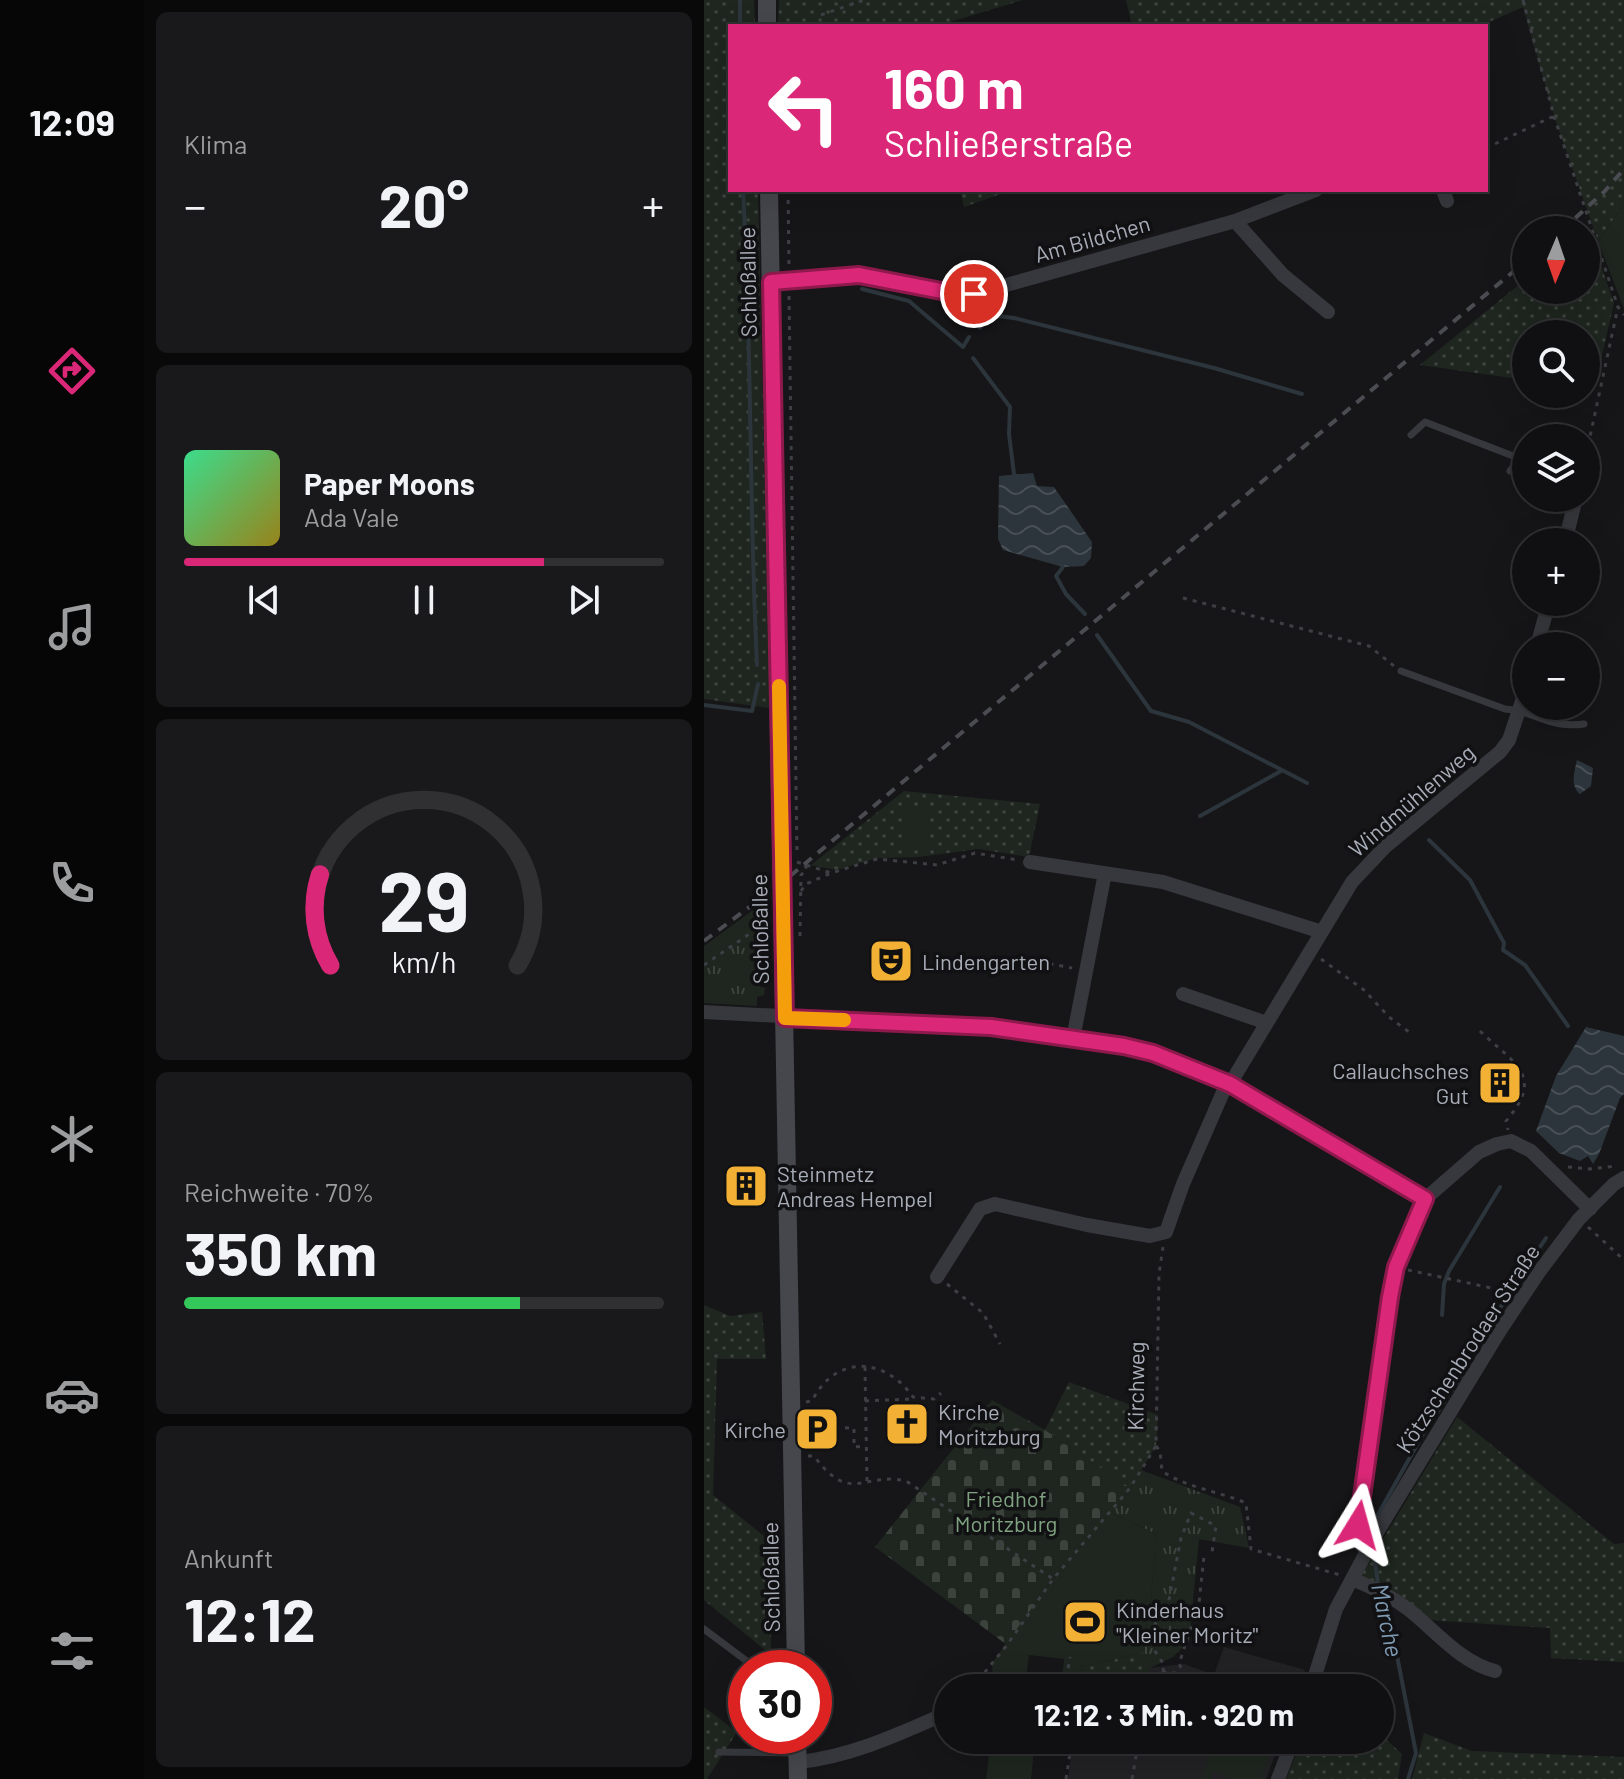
<!DOCTYPE html>
<html lang="de">
<head>
<meta charset="utf-8">
<style>
  body { margin:0; font-family:Barlow,sans-serif; background:#19191b; color:#f1f3f6; height:100vh; display:flex; flex-direction:column; font-size:30px; white-space:nowrap }
  * { box-sizing:border-box; margin:0 }
  p { font-size:26px; color:#9c9d9f }
  .icon { flex:none; width:44px; height:44px; fill:none; stroke:currentColor; stroke-width:2; stroke-linecap:round; stroke-linejoin:round }
  .map { position:relative; flex:1; overflow:hidden }
  .panel { display:flex; flex-direction:column; gap:12px; padding:12px; background:#09090a; width:560px }
  .panel>* { flex:none }
  .hud { position:absolute; left:24px; top:24px; width:760px; height:168px; border-radius:0px; box-shadow:0 8px 32px #0002,0 0 0 2px #303032; background:#db2777; color:#fff; overflow:hidden }
  .needle { width:52px; rotate:182deg }
  .fabs { position:absolute; left:808px; top:216px; display:grid; gap:16px }
  .fabs a { display:grid; place-items:center; width:88px; height:88px; border-radius:50%; background:#101012; box-shadow:0 8px 32px #0002,0 0 0 2px #303032; font-size:40px }
  .speed { position:absolute; left:24px; top:1650px; display:flex; gap:16px; font-size:40px; font-weight:700; text-align:center }
  .speed>* { display:grid; place-content:center; width:104px; height:104px; border-radius:50%; background:#101012; box-shadow:0 8px 32px #0002,0 0 0 2px #303032; line-height:1 }
  .speed .limit { border:12px solid #d22; background:#fff; color:#111 }
  .pin { position:absolute; display:grid; place-items:center; width:68px; height:68px; color:#fff; margin:-34px; border:4px solid #fff; border-radius:50%; box-shadow:0 2px 8px #0007 }
  .me { position:absolute; width:88px; margin:-44px; rotate:8deg; stroke-linejoin:round; filter:drop-shadow(0 0 6px #0008) }
  .turn { display:flex; align-items:center; gap:28px; height:168px; padding:0 24px; font-size:36px }
  .turn .icon { width:104px; height:104px; stroke-width:2.5 }
  .turn b { display:block; font-size:56px; line-height:68px }
  .big { font-size:60px; font-weight:700; line-height:1.1 }
  .panel .widget { flex:1; display:flex; flex-direction:column; justify-content:center; gap:12px; min-width:0; padding:0 28px; border-radius:12px; background:#19191b }
  .panel .dial { align-items:center; gap:0 }
  .dial svg { height:208px; overflow:visible; fill:none; stroke:#303032; stroke-width:7; stroke-linecap:round; text-anchor:middle }
  .dial text { fill:#f1f3f6; stroke:none }
  .song { display:flex; align-items:center; gap:24px }
  .cover { width:96px; height:96px; border-radius:12px; background:linear-gradient(135deg,hsl(150 70% 55%),hsl(50 70% 35%)) }
  .played { height:8px; border-radius:4px; background:linear-gradient(90deg,#db2777 75%,#303032 75%) }
  .keys { display:flex; justify-content:space-around; direction:ltr }
  .heat { display:flex; justify-content:space-between; align-items:center; font-size:44px; direction:ltr }
  .charge { height:12px; border-radius:6px; background:linear-gradient(90deg,#34c759 70%,#303032 0) }
  .trip { position:absolute; left:230px; top:1674px; width:460px; height:80px; border-radius:40px; background:#101012; box-shadow:0 8px 32px #0002,0 0 0 2px #303032; font-weight:700; line-height:80px; text-align:center }
  main { display:flex; flex:1; min-height:0 }
  .tab-bar { display:flex; flex-direction:column; width:144px; justify-content:space-around; align-items:center; background:#060607; color:#9c9d9f }
  .tab-bar .icon { width:56px; height:56px }
  .tab-bar .current { color:#db2777 }
  .tab-bar b { font-size:36px; color:#f1f3f6 }
  .map>svg:first-child { display:block }
  .built { fill:#222225 }
  .grass { fill:url(#grass-dots) }
  .cemetery { fill:url(#cemetery-stones) }
  .park { fill:url(#park-tufts) }
  .pitch { fill:#1e261f }
  .water { fill:url(#water-waves) }
  .lines { fill:none; stroke-linecap:round; stroke-linejoin:round }
  .stream { stroke:#2c353c; stroke-width:4 }
  .path { stroke:#3d3f44; stroke-width:3; stroke-dasharray:4 6; stroke-linecap:butt }
  .service { stroke:#37383d; stroke-width:7 }
  .minor { stroke:#37383d; stroke-width:14 }
  .secondary { stroke:#45474d; stroke-width:18 }
  .rail { stroke:#4a4c52; stroke-width:4; stroke-dasharray:10 8; stroke-linecap:butt }
  .route-casing { stroke:#8e194d; stroke-width:20 }
  .route { stroke:#db2777; stroke-width:14 }
  .slow { stroke:#f59e0b; stroke-width:14 }
  .labels { text-anchor:middle; dominant-baseline:central; stroke-width:7; stroke-linejoin:round; paint-order:stroke }
  .street-label { font-size:22px; fill:#a8adb8; stroke:#111113 }
  .poi-label { font-size:22px; fill:#a8adb8; stroke:#111113; text-anchor:start }
  .park-label { font-size:22px; fill:#7fa381; stroke:#111113 }
  .water-label { font-size:24px; font-style:italic; fill:#7f9bb3; stroke:#111113 }
</style>
</head>
<body>
<main>
<nav class="tab-bar">
<b>12:09</b>
<svg class="icon current" aria-label="directions" viewBox="0 0 24 24"><path d="M12 3l9 9-9 9-9-9zM9 14v-3h6M13 9l2 2-2 2"/></svg>
<svg class="icon" aria-label="music" viewBox="0 0 24 24"><path d="M9 18V5l10-2v13"/><circle cx="6" cy="18" r="3"/><circle cx="16" cy="16" r="3"/></svg>
<svg class="icon" aria-label="phone" viewBox="0 0 24 24"><path d="M5 4h4l2 5-3 2q2 4 5 5l2-3 5 2v4C11 20 4 13 5 4z"/></svg>
<svg class="icon" aria-label="climate" viewBox="0 0 24 24"><path d="M12 3v18M4 7l16 10M4 17L20 7"/></svg>
<svg class="icon" aria-label="car" viewBox="0 0 24 24"><path d="M5 17H2v-5l4-1 3-4h7l3 4 3 1v5h-3M9 17h6M6 11h13"/><circle cx="7" cy="17" r="2"/><circle cx="17" cy="17" r="2"/></svg>
<svg class="icon" aria-label="filters" viewBox="0 0 24 24"><path d="M4 7h16M4 17h16"/><circle cx="9" cy="7" r="2"/><circle cx="15" cy="17" r="2"/></svg>
</nav>
<section class="panel">
<div class="widget"><p>Klima</p>
<div class="heat"><a>−</a><b class="big">20°</b><a>+</a></div>
</div>
<div class="widget">
<div class="song"><i class="cover"></i><div><b>Paper Moons</b><p>Ada Vale</p></div></div>
<div class="played"></div>
<div class="keys"><svg class="icon" aria-label="previous" viewBox="0 0 24 24"><path d="M18 5L8 12l10 7zM5 5v14"/></svg><svg class="icon" aria-label="pause" viewBox="0 0 24 24"><path d="M8 5v14M16 5v14"/></svg><svg class="icon" aria-label="next" viewBox="0 0 24 24"><path d="M6 5l10 7-10 7zM19 5v14"/></svg></div>
</div>
<div class="widget dial"><svg viewBox="0 0 100 80">
<path d="M14 69A42 42 0 1 1 86 69"/>
<path d="M14 69A42 42 0 0 1 10 34" stroke="#db2777"/>
<text x="50" y="56" font-size="32" font-weight="700">29</text>
<text x="50" y="72" font-size="11">km/h</text>
</svg></div>
<div class="widget"><p>Reichweite · 70%</p><b class="big">350 km</b><div class="charge"></div></div>
<div class="widget"><p>Ankunft</p><b class="big">12:12</b></div>
</section>
<div class="map">
<svg width="920" height="1779" viewBox="0 0 920 1779">
  <defs>
    <pattern id="grass-dots" width="8" height="8" patternUnits="userSpaceOnUse" patternTransform="scale(2)"><rect width="8" height="8" fill="#1e261f"/><path d="M2 2h.1M6 6h.1" fill="none" stroke="#3c433d" stroke-width="1.8" stroke-linecap="round"/></pattern>
    <pattern id="cemetery-stones" width="16" height="16" patternUnits="userSpaceOnUse" patternTransform="scale(2)"><rect width="16" height="16" fill="#1e261f"/><path d="M2 7V4a2 2 0 0 1 4 0v3zM10 15v-3a2 2 0 0 1 4 0v3z" fill="#3c433d"/></pattern>
    <pattern id="park-tufts" width="24" height="20" patternUnits="userSpaceOnUse" patternTransform="scale(2)"><rect width="24" height="20" fill="#1e261f"/><path d="M3 7l-1-3M5 7V3M7 7l1-3M15 17l-1-3M17 17v-4M19 17l1-3" fill="none" stroke="#3c433d"/></pattern>
    <pattern id="water-waves" width="16" height="10" patternUnits="userSpaceOnUse" patternTransform="scale(2)"><rect width="16" height="10" fill="#2c353c"/><path d="M0 5q4-4 8 0t8 0" fill="none" stroke="#485056"/></pattern>
  </defs>
  <rect width="100%" height="100%" fill="#161618"/>
  <path class="built" d="M520 1647 601 1670 595 1688H373L438 1653 446 1668 480 1664 510 1675Z
    M369 1740H577L562 1779H364Z"/>
  <path class="grass" d="M0 0H50L51 26H26V190H54L66 708 0 699Z
    M75 0H319L233 26H74Z
    M422 0H920V204L894 241 850 116 819 7 776 26H428Z
    M256 190H308L260 207Z
    M883 226 910 303 890 390 882 389V334H822V380L716 365 822 279V290H882V230H880Z
    M200 791 336 804 325 857 274 849 215 857 173 858 133 870 107 865Z
    M0 1305 26 1316 58 1312 62 1359H13L9 1495 66 1541 67 1655 0 1600Z
    M365 1382 454 1415 452 1446 426 1488 341 1430Z
    M753 1417 910 1544 920 1543V1662L847 1658 846 1628 723 1620 656 1577Z
    M438 1653 446 1668 441 1688H373L377 1667Z
    M0 1707 33 1732 3 1779H0Z
    M720 1733 768 1751 920 1757V1779H708Z
    M676 1734 698 1754 694 1779H582L598 1740H676Z"/>
  <path class="cemetery" d="M288 1400 341 1430 426 1488 349 1579 303 1645 171 1547Z"/>
  <path class="park" d="M66 898 60 976 56 977V987L61 988 60 995 53 997V1006L0 1003V946Z
    M437 1470 536 1507 545 1548 495 1539 485 1641 469 1657 446 1668 438 1653 447 1600 452 1534 405 1512Z"/>
  <path class="pitch" d="M920 204V309L894 241Z
    M200 807 225 808 224 850 200 849Z
    M405 1512 452 1534 447 1600 438 1653 377 1667 373 1688H357L360 1659 325 1655 321 1688H289L288 1663 349 1579Z
    M287 1740H344L343 1750 330 1749 327 1779H282Z
    M511 1740H572L557 1779H528L510 1772 507 1779H497Z"/>
  <path class="water" d="M329 473 333 486 350 487 388 542 387 558 380 566 359 567 299 550 294 539 295 476Z
    M873 760 889 768 887 786 876 794C866 785 870 773 873 760Z
    M882 1027 920 1036V1094L916 1098 895 1154 889 1164 884 1156 876 1161 855 1153 832 1131 852 1076Z"/>
  <g class="lines">
    <path class="stream" d="M36 0V26
      M39 190C48 348 45 506 53 665
      M158 289 205 301 259 347 265 337
      M276 328 287 315 310 318 510 368 598 394
      M269 358 306 407 305 434 310 474
      M359 567 352 576 362 594 381 614
      M393 635 447 711 485 722 603 783
      M0 705 48 711 54 684
      M496 816 577 771
      M725 840 766 880 800 943 799 950 821 965 864 1026
      M738 1315 740 1284 745 1271 796 1187
      M767 1352 842 1238
      M667 1527 719 1434 758 1375
      M670 1555 674 1584
      M676 1597 686 1620 712 1753 704 1779"/>
    <path class="path" d="M819 0 850 116 914 307 920 315
      M117 15 160 0
      M782 148 850 116
      M84 190 85 268
      M85 296 93 855
      M882 455 914 307
      M479 598 665 646 690 666
      M93 862 127 873 173 859 233 865 271 853 314 860
      M97 891 102 884 127 873
      M96 936 97 875 103 869 100 864
      M316 958 368 968
      M617 959 660 990 685 1017 709 1035
      M0 965 63 922
      M776 1031C809 1063 842 1075 802 1121L804 1130
      M864 1167 886 1169 912 1166
      M884 1227 920 1260
      M704 1270 806 1292
      M243 1284 279 1313 296 1344
      M161 1367 163 1483
      M161 1401 205 1399 209 1397
      M102 1402 108 1401C131 1355 180 1356 209 1397L230 1399 237 1393
      M101 1427 150 1428V1447L162 1446
      M452 1446 456 1451 458 1471C483 1488 514 1491 542 1503L547 1549 636 1575
      M104 1456H110C147 1506 160 1471 202 1481L349 1579
      M459 1672 460 1665 449 1648 448 1629 464 1605 477 1538 487 1513 512 1526 508 1552
      M268 1688 303 1645 349 1579 426 1488 452 1446 455 1274 459 1247
      M363 1688 362 1682 366 1657
      M447 1688 453 1676 459 1672 481 1674 475 1664 495 1603 500 1556
      M377 1740 432 1752
      M362 1779 368 1740
      M428 1779 435 1740"/>
    <path class="service" d="M707 435 721 422 822 461
      M806 471 816 458
      M697 671 801 709C832 711 845 729 880 724
      M0 1629 52 1668
      M15 1752 92 1753"/>
    <path class="minor" d="M739 190 743 201
      M531 221 579 275 624 312
      M67 282 155 275 258 295 270 294 531 221 612 190
      M861 542 872 498
      M833 646 845 602
      M326 862 459 882 618 932
      M479 994 563 1023
      M0 1012 287 1027 420 1046 449 1053 526 1084 721 1199
      M369 1039 401 873
      M526 1084 648 882 682 846 796 752 805 740 822 689
      M233 1277 276 1209 291 1204 383 1225 446 1236 462 1232 479 1184 523 1083
      M663 1550 652 1540 686 1297 692 1267 721 1199 775 1152 793 1144 807 1141 827 1151 886 1209
      M648 1579C668 1587 687 1596 704 1609 731 1630 757 1663 791 1671
      M607 1688 632 1609 672 1534 795 1332 835 1272 875 1219 910 1184 920 1178
      M94 1762C144 1757 191 1736 236 1716
      M574 1779 589 1740"/>
    <path class="secondary" d="M63 0V26
      M65 190 92 1668
      M93 1736 94 1779"/>
    <path class="rail" d="M858 230 900 192 920 169
      M0 941 79 882 822 261"/>
  </g>
  <g class="lines">
    <g class="route-casing">
      <path id="route" d="M270 294 258 295 155 275 67 282 81 1018 287 1027 420 1046 449 1053 526 1084 721 1199 692 1267 686 1297 654 1525"/>
    </g>
    <use href="#route" class="route"/>
    <path class="slow" d="M75 686 81 1018 140 1020"/>
  </g>
  <defs>
    <g id="theatre-square" transform="scale(2.3)"><rect x="-9" y="-9" width="18" height="18" rx="4" fill="#f2b134" stroke="#111113"/><path d="M-5-5.5Q0-4 5-5.5V0Q5 5 0 6Q-5 5-5 0ZM-3.3-2.5H-1v1.5H-3.3ZM1-2.5H3.3v1.5H1ZM-2.8 1Q0 5.5 2.8 1Z" fill="#111"/></g>
    <g id="building-square" transform="scale(2.3)"><rect x="-9" y="-9" width="18" height="18" rx="4" fill="#f2b134" stroke="#111113"/><path d="M-4-6H4V6H1V3H-1V6H-4ZM-2.5-4.3h1.7v1.8h-1.7ZM.8-4.3h1.7v1.8H.8ZM-2.5-1h1.7V.8h-1.7ZM.8-1h1.7V.8H.8Z" fill="#111"/></g>
    <g id="church-square" transform="scale(2.3)"><rect x="-9" y="-9" width="18" height="18" rx="4" fill="#f2b134" stroke="#111113"/><path d="M-1.2-6h2.4v3.5h3.3v2.4h-3.3V6h-2.4V-.1h-3.3v-2.4h3.3Z" fill="#111"/></g>
    <g id="parking-square" transform="scale(2.3)"><rect x="-9" y="-9" width="18" height="18" rx="4" fill="#f2b134" stroke="#111113"/><path d="M-3.5-5.5H1a3.5 3.5 0 0 1 0 7H-1V5.5H-3.5ZM-1-3.4V-.6H.8a1.4 1.4 0 0 0 0-2.8Z" fill="#111"/></g>
    <g id="stadium-square" transform="scale(2.3)"><rect x="-9" y="-9" width="18" height="18" rx="4" fill="#f2b134" stroke="#111113"/><path d="M0-5a6.5 5 0 1 0 0 10a6.5 5 0 1 0 0-10ZM-3.5-1.8h7v3.6h-7Z" fill="#111"/></g>
  </defs>
  <g fill-rule="evenodd">
    <use href="#theatre-square" x="187" y="961"/>
    <use href="#building-square" x="796" y="1083"/>
    <use href="#building-square" x="42" y="1186"/>
    <use href="#church-square" x="203" y="1424"/>
    <use href="#parking-square" x="113" y="1429"/>
    <use href="#stadium-square" x="381" y="1622"/>
  </g>
  <g class="labels">
    <g class="street-label">
      <text transform="translate(388 238) rotate(-16)">Am Bildchen</text>
      <text transform="translate(43 282) rotate(-91)">Schloßallee</text>
      <text transform="translate(707 800) rotate(-41)">Windmühlenweg</text>
      <text transform="translate(55 929) rotate(-91)">Schloßallee</text>
      <text transform="translate(763 1348) rotate(-57)">Kötzschenbrodaer Straße</text>
      <text transform="translate(431 1386) rotate(-89)">Kirchweg</text>
      <text transform="translate(66 1577) rotate(-91)">Schloßallee</text>
    </g>
    <g class="poi-label">
      <text x="218" y="961">Lindengarten</text>
      <text x="765" y="1070" text-anchor="end">Callauchsches<tspan x="765" dy="25">Gut</tspan></text>
      <text x="73" y="1173">Steinmetz<tspan x="73" dy="25">Andreas Hempel</tspan></text>
      <text x="234" y="1411">Kirche<tspan x="234" dy="25">Moritzburg</tspan></text>
      <text x="82" y="1429" text-anchor="end">Kirche</text>
      <text x="412" y="1609">Kinderhaus<tspan x="412" dy="25">"Kleiner Moritz"</tspan></text>
    </g>
    <g class="park-label">
      <text x="302" y="1498">Friedhof<tspan x="302" dy="25">Moritzburg</tspan></text>
    </g>
    <g class="water-label">
      <text transform="translate(684 1620) rotate(78)">Marche</text>
    </g>
  </g>
</svg>
<div class="fabs">
<a><svg class="needle" viewBox="-14 -14 28 28"><path d="M0-13l5 13h-10z" fill="#e53935"/><path d="M0 13l5-13h-10z" fill="#9c9d9f"/></svg></a>
<a><svg class="icon" aria-label="search" viewBox="0 0 24 24"><circle cx="10" cy="10" r="6"/><path d="M15 15l6 6"/></svg></a>
<a><svg class="icon" aria-label="layers" viewBox="0 0 24 24"><path d="M12 4l9 5-9 5-9-5zM3 14l9 5 9-5"/></svg></a>
<a>+</a>
<a>−</a>
</div>
<div class="speed"><div class="limit">30</div></div>
<div class="pin" style="left:270px;top:294px;background:#d93025"><svg class="icon" aria-label="arrive" viewBox="0 0 24 24"><path d="M6 21V4h12l-3 4 3 4H6"/></svg></div>
<svg class="me" style="left:654px;top:1525px" viewBox="-20 -20 40 40"><path d="M0-17L14 15 0 8-14 15z" fill="#db2777" stroke="#fff" stroke-width="4"/></svg>
<div class="trip">12:12 · 3 Min. · 920 m</div>
<div class="hud">
<div class="turn"><svg class="icon" aria-label="left" viewBox="0 0 24 24"><path d="M17 20v-9H6M10 6l-5 5 5 5"/></svg><div><b>160 m</b>Schließerstraße</div></div>
</div>
</div>
</main>
</body>
</html>
